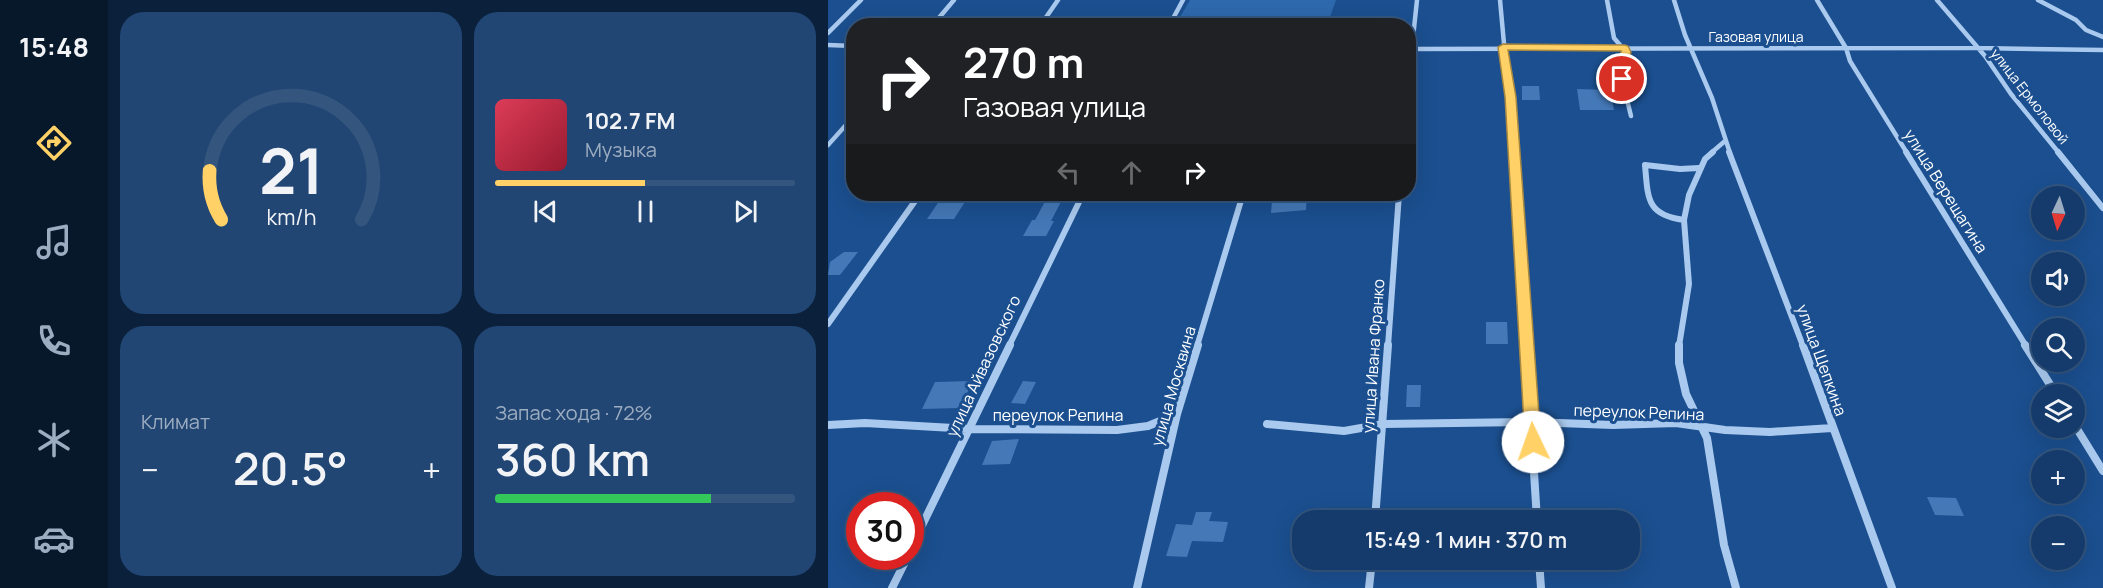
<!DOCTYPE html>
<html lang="ru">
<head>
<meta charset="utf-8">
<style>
  body { margin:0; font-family:Manrope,sans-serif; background:#214673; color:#f1f3f6; height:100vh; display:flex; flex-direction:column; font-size:22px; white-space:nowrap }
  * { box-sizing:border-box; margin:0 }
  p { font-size:20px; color:#9dadc1 }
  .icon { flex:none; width:33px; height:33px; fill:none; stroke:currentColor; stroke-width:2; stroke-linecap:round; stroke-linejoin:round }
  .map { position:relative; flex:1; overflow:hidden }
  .panel { display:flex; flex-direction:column; gap:12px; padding:12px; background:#0b203b; width:720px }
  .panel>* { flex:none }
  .hud { position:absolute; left:18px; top:18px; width:570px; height:183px; border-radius:24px; box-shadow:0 6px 24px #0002,0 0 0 2px #33557e; background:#202124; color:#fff; overflow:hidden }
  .needle { width:39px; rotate:184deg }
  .tools { position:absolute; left:1203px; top:186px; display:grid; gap:12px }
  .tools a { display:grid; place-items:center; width:54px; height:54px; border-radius:50%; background:#143b6b; box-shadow:0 6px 24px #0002,0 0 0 2px #33557e; font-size:30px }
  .speed { position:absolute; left:18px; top:492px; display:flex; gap:12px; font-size:30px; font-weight:700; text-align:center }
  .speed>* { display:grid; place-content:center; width:78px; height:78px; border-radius:50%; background:#143b6b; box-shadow:0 6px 24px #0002,0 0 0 2px #33557e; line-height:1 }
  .speed .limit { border:9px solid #d22; background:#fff; color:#111 }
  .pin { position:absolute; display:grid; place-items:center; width:51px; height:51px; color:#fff; margin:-26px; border:3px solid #fff; border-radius:50%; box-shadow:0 2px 6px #0007 }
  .me { position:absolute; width:66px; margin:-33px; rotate:357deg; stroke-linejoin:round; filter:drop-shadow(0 0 4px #0008) }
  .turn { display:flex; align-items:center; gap:21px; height:126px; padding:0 18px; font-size:27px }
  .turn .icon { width:78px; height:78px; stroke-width:2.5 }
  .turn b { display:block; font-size:42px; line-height:51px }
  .lanes { display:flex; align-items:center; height:57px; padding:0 18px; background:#0003; justify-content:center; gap:30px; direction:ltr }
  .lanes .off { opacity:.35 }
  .big { font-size:45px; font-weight:600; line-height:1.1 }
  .panel .card { flex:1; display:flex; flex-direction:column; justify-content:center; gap:9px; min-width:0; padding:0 21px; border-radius:24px; background:#214673 }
  .panel .dial { align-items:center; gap:0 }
  .dial svg { height:156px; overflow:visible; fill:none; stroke:#33557e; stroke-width:7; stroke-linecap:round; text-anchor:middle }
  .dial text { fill:#f1f3f6; stroke:none }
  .song { display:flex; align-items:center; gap:18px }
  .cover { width:72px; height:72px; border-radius:9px; background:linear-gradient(135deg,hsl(350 70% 55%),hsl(350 70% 35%)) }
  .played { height:6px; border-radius:3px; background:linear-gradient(90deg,#ffd166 50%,#33557e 50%) }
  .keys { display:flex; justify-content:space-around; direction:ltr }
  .heat { display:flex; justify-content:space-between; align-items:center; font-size:33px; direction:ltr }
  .charge { height:9px; border-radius:4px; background:linear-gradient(90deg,#34c759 72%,#33557e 0) }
  .panel .tiles { flex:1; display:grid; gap:12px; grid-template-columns:repeat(2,1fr) }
  .trip { position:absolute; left:464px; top:510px; width:348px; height:60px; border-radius:24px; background:#143b6b; box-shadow:0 6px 24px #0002,0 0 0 2px #33557e; font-weight:600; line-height:60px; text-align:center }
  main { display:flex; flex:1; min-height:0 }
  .tab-bar { display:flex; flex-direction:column; width:108px; justify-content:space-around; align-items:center; background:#08182b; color:#9dadc1 }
  .tab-bar .icon { width:42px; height:42px }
  .tab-bar .current { color:#ffd166 }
  .tab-bar b { font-size:27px; color:#f1f3f6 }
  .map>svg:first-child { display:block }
  .green { fill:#2e69ad }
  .building { fill:#4478b7 }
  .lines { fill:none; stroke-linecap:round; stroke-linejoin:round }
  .minor-far2 { stroke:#a9c9ee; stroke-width:4.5 }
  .minor-far1 { stroke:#a9c9ee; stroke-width:6 }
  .minor { stroke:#a9c9ee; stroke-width:8 }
  .route { fill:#ffd166; stroke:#a68842; stroke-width:1.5 }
  .labels { text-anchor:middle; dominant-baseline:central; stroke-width:6; stroke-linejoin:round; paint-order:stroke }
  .far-street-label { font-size:14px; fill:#fff; stroke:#1b4f8f }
  .street-label { font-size:16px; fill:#fff; stroke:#1b4f8f }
</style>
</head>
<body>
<main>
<nav class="tab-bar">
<b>15:48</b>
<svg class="icon current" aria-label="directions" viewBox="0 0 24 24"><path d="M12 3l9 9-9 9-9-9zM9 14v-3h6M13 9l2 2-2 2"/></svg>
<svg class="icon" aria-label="music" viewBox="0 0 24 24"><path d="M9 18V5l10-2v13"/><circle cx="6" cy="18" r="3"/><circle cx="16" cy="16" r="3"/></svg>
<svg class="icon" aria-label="phone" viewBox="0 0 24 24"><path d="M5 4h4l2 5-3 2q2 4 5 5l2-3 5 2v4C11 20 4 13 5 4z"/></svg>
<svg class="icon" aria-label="climate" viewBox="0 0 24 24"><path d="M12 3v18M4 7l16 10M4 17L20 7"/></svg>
<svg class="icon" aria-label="car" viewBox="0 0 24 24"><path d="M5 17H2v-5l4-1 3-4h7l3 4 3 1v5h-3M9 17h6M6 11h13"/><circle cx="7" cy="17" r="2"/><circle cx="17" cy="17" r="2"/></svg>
</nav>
<section class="panel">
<div class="tiles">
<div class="card dial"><svg viewBox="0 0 100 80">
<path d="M14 69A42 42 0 1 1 86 69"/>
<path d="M14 69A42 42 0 0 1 8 44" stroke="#ffd166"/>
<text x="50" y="56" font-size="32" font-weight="700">21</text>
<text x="50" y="72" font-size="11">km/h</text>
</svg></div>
<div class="card">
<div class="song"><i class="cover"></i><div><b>102.7 FM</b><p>Музыка</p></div></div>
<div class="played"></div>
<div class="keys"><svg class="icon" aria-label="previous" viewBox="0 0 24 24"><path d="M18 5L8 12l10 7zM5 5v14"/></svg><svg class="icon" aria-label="pause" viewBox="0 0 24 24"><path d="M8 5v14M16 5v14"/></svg><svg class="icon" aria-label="next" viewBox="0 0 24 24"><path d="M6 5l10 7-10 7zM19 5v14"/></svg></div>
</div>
<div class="card"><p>Климат</p>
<div class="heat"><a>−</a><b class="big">20.5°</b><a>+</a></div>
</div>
<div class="card"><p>Запас хода · 72%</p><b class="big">360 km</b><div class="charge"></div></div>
</div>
</section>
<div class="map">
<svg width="1275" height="588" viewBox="0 0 1275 588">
  <rect width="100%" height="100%" fill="#1b4f8f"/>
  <path class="green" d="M362 0H508L501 20 351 19Z"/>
  <path class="building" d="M694 86H711L712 100H694Z
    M749 89 782 90 786 110H752Z
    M116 194H142L126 219H99Z
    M221 194H237L223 221H226L218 236H195L204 220H207Z
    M479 194 478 210 443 213 444 200 454 199V196Z
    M16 252H30L12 275H0L2 262Z
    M658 322H679L680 344H658Z
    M145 381 132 408 94 409 107 382Z
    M195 381 208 382 197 404 183 403Z
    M579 385H593L592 407H578Z
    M191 439 182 464 154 465 164 441Z
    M1099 497 1128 498 1136 516 1107 515Z
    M368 512H384L381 521 400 522 395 542 364 541 359 557 338 556 348 524 364 525Z"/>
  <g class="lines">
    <path class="minor-far2" d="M672 0 686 153
      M779 0 786 38 798 52 794 79 803 116
      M846 0 857 35 884 98 902 153
      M989 0 1018 48 1022 61 1079 153
      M1109 0 1157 56 1183 94 1231 153
      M1210 0 1248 20 1258 30 1275 37
      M104 26 126 0
      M212 26 230 0
      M341 26 355 0
      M0 33 33 0
      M0 45 26 46
      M580 49 1148 48 1275 50
      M580 85 589 0
      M0 145 26 116
      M883 153 897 141"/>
    <path class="minor-far1" d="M686 152 698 346
      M901 152 975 346
      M1078 152 1198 346
      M1230 152 1275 208
      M856 220C818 215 820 198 817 165L852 169 871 168
      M0 324 92 194
      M181 346 255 194
      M369 346 415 194
      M560 346 571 194
      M851 346 861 284 856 220 861 195 877 159 885 152"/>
    <path class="minor" d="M698 345 709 520
      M851 345V363L858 394 879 438 896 545 908 588
      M975 345 1064 588
      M1197 345 1228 394
      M439 424 516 431 556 424 704 422 785 425 848 423 897 430 942 432 1004 428
      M1246 424 1275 471
      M0 425 37 423 143 429 289 430 320 426 349 414
      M547 520 560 345
      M82 550 182 345
      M711 560 713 588
      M64 588 80 556
      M309 588 349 414 370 345
      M541 588 544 560"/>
  </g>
  <path class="route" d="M675 44 797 45 800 46 803 52 800 63 799 79 794 82 789 79 793 51 680 50 688 97 713 442 710 447 705 449 699 447 697 442 677 97 670 47Z"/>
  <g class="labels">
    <g class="far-street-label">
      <text x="928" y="36">Газовая улица</text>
      <text transform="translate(1202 96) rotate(52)">улица Ермоловой</text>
    </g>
    <g class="street-label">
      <text transform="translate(1118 191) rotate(58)">улица Верещагина</text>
      <text transform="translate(545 356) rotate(-86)">улица Ивана Франко</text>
      <text transform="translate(994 360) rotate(70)">улица Щепкина</text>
      <text transform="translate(155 366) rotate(-65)">улица Айвазовского</text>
      <text transform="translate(345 386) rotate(-74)">улица Москвина</text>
      <text transform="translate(811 412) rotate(2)">переулок Репина</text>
      <text x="230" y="415">переулок Репина</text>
    </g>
  </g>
</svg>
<div class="tools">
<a><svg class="needle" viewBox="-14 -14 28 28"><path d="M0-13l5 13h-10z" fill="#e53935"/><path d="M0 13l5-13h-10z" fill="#9dadc1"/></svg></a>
<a><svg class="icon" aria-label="sound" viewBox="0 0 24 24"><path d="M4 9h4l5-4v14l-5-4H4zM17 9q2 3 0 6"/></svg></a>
<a><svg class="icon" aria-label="search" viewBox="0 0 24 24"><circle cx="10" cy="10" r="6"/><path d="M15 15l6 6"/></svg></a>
<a><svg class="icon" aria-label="layers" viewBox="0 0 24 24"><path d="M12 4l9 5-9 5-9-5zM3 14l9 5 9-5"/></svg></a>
<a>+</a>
<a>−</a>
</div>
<div class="speed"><div class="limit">30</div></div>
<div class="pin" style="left:794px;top:79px;background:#d93025"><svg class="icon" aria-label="arrive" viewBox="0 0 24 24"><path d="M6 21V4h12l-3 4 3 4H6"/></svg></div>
<svg class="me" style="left:705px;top:442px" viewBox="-20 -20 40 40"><circle r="19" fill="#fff"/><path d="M0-13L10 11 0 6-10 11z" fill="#ffd166"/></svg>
<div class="trip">15:49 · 1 мин · 370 m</div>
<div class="hud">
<div class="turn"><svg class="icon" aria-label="right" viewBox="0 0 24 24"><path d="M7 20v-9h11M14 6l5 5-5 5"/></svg><div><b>270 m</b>Газовая улица</div></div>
<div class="lanes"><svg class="icon off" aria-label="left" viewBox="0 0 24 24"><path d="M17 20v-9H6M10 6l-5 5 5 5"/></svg><svg class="icon off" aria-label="ahead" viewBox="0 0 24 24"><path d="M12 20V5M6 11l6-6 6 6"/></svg><svg class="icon" aria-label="right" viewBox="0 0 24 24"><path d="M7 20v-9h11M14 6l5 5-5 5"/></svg></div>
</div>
</div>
</main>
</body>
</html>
